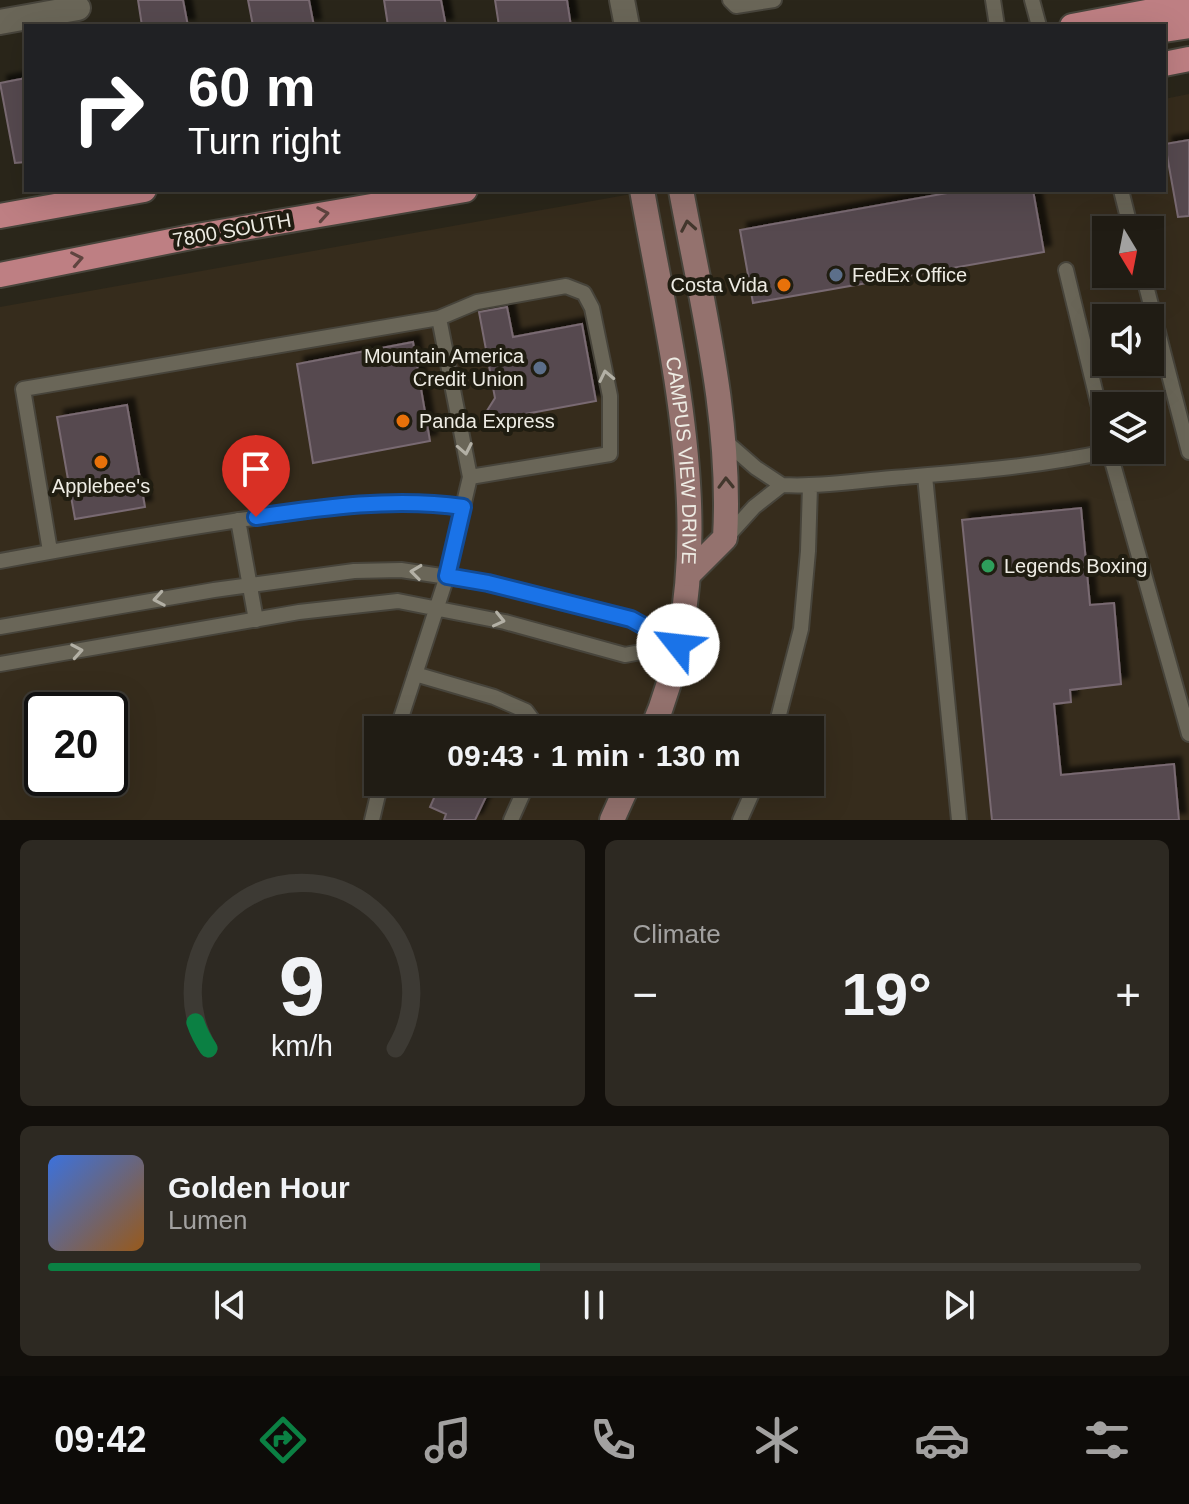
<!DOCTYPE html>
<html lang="en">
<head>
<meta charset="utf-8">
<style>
  body { margin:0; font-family:Helvetica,sans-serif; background:#2d2922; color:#f1f3f6; height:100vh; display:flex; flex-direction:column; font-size:30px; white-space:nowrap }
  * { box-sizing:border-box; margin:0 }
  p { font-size:26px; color:#a2a1a0 }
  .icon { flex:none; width:44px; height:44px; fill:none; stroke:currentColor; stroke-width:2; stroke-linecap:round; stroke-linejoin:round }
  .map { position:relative; height:820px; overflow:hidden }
  .panel { display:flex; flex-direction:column; gap:20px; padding:20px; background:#120f0b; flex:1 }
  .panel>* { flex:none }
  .banner { position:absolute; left:24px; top:24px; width:1142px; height:168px; border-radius:0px; box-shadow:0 8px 32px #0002,0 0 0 2px #3d3a34; background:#202124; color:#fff; overflow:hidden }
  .needle { width:52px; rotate:170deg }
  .buttons { position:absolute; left:1092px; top:216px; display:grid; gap:16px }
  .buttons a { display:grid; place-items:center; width:72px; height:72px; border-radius:0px; background:#201c14; box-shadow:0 8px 32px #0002,0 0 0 2px #3d3a34; font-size:40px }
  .speed { position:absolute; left:24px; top:692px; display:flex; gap:16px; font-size:40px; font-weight:700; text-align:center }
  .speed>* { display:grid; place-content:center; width:104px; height:104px; border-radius:50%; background:#201c14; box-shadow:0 8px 32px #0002,0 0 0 2px #3d3a34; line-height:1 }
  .speed .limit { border:4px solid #111; border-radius:12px; background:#fff; color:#111 }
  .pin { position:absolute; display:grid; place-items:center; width:68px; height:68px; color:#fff; margin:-82px -34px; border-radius:50% 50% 50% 0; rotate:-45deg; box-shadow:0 0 8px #0007 }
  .pin .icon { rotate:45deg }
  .me { position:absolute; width:88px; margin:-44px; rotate:299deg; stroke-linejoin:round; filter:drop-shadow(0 0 6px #0008) }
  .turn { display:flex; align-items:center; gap:28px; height:168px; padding:0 32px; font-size:36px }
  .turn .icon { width:104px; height:104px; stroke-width:2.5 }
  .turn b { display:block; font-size:56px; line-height:68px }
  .big { font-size:60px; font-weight:700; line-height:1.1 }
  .panel .widget { flex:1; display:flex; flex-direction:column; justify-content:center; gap:12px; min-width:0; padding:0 28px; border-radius:12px; background:#2d2922 }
  .panel .dial { align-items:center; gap:0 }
  .dial svg { height:208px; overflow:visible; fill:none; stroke:#3d3a34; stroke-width:7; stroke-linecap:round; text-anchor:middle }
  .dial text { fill:#f1f3f6; stroke:none }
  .song { display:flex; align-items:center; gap:24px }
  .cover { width:96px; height:96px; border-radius:12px; background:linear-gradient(135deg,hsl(220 70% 55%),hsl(30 70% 35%)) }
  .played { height:8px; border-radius:4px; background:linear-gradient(90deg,#0b8043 45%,#3d3a34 45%) }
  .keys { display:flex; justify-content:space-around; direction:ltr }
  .heat { display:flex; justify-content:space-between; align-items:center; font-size:44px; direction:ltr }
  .panel .tiles { flex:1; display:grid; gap:20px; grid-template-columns:1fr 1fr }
  .widget:last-child { grid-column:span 2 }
  .trip { position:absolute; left:364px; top:716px; width:460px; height:80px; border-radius:0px; background:#201c14; box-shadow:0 8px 32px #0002,0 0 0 2px #3d3a34; font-weight:700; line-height:80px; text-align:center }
  .tab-bar { display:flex; height:128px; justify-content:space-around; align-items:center; background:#0d0b08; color:#a2a1a0 }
  .tab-bar .icon { width:56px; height:56px }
  .tab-bar .current { color:#0b8043 }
  .tab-bar b { font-size:36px; color:#f1f3f6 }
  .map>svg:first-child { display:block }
  .commercial { fill:#362c1c; fill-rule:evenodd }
  .building { fill:#574950; stroke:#796a72; stroke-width:2; filter:url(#shadow) }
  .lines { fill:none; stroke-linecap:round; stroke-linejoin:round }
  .lane-casing { stroke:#47443b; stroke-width:18 }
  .street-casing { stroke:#47443b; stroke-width:28 }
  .secondary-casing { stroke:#47443b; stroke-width:28 }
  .primary-casing { stroke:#47443b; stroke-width:28 }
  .lane { stroke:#6a6658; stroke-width:14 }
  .street { stroke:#6a6658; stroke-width:24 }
  .secondary { stroke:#94726e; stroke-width:24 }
  .primary { stroke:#be7f83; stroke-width:24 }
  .oneway { stroke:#5f443f }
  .oneway2 { stroke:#43372d }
  .oneway3 { stroke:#b3b0a5 }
  .route-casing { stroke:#114b97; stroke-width:20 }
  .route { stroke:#1a73e8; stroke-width:14 }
  .service-dot { fill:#5c6f8a; stroke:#201d11; stroke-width:3 }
  .food-dot { fill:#e8710a; stroke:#201d11; stroke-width:3 }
  .leisure-dot { fill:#2e9e5b; stroke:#201d11; stroke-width:3 }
  .labels { text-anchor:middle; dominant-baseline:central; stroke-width:8; stroke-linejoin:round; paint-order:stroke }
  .street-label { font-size:20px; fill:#eeece4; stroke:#201d11 }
  .poi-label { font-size:20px; fill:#eeece4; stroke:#201d11; text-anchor:start }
</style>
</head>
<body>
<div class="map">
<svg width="1189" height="820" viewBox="0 0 1189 820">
  <defs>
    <filter id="shadow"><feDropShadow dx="7" dy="-7" stdDeviation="2" flood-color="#0009"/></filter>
  </defs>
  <rect width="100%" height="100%" fill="#2a261a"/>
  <path class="commercial" d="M1189 94V820H0V307L654 190H1164V99ZM1106 230H1150V274H1106ZM1106 318H1150V362H1106ZM1106 406H1150V450H1106ZM42 710H110V778H42ZM378 730H810V782H378Z"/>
  <path class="building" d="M138 0H183L188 26H142Z
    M248 0H309L314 26H253Z
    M384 0H441L446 26H388Z
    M495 0H567L571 26H499Z
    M26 78V162L15 163 0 83Z
    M1189 140V216L1178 217 1165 144Z
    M964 190H1033L1044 252 753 303 740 230Z
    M507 307 513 337 582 324 596 401 520 415 510 430 485 414 495 398 479 312Z
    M413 342 430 441 313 463 297 364Z
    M127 405 145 507 75 519 57 417Z
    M1081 508 1090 605 1114 603 1121 684 1070 690 1071 702 1054 704 1061 775 1174 764 1179 820H992L962 520Z
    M441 782H493L475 820H444L446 814 430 807Z"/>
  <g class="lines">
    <g class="lane-casing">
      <path id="lane" d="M730 0 736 6 774 0
        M993 0 997 26
        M1032 0 1039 26
        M1121 190 1131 230
        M1066 270 1106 436
        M1143 274 1189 452
        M724 440 756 468 782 485 754 507 726 538
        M1109 450 1189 734
        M925 476 959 820
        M782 485C819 487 855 481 892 478 965 472 1037 467 1110 451
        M238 520 256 620
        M50 551 23 389 439 318 477 302 566 286 584 293 592 308 610 396V454L470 477
        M0 561C87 545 174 529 261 517 328 507 395 497 463 507
        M0 627 214 590 354 571 401 570 488 583 631 619 678 645
        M0 664 299 612 398 601 505 622 625 655 678 645
        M415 674 494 697 526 711 540 730
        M397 730 447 576 470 477 439 318
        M775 730 801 629 808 551 810 486
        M372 820 381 782
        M511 820 528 782
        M740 820 757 782"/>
    </g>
    <g class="street-casing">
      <path id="street" d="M622 0 627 26
        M0 22 78 8"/>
    </g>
    <g class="secondary-casing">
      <g id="secondary">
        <path id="s1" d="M642 190C673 365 726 558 652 730"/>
        <path d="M681 190C702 304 732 421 725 538L689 574"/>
        <path d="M612 820 629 782"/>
      </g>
    </g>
    <g class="primary-casing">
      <path id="primary" d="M1072 26 1189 4
        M1164 30 1189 26
        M1164 64 1189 59
        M0 216 144 190
        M0 275 191 237 465 190"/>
    </g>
    <use href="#lane" class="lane"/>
    <use href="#street" class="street"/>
    <use href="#secondary" class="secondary"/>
    <use href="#primary" class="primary"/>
  </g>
  <defs><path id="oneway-chevron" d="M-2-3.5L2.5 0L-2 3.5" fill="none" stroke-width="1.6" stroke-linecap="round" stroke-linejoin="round" transform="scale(2)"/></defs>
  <g class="oneway">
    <use href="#oneway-chevron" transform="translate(323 214) rotate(-10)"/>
    <use href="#oneway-chevron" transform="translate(77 259) rotate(-11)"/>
  </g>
  <g class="oneway2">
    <use href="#oneway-chevron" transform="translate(688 226) rotate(-100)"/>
    <use href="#oneway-chevron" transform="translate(726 483) rotate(-91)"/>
  </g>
  <g class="oneway3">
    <use href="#oneway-chevron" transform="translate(606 376) rotate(-102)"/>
    <use href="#oneway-chevron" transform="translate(465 449) rotate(79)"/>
    <use href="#oneway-chevron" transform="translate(416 572) rotate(-173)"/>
    <use href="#oneway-chevron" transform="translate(159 599) rotate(170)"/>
    <use href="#oneway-chevron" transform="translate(499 620) rotate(13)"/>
    <use href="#oneway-chevron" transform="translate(77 651) rotate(-10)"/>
  </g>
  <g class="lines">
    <g class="route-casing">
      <path id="route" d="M256 517C325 507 394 497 463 507L447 576 488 583 631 619 678 645"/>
    </g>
    <use href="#route" class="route"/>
  </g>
  <g class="service-dot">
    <circle cx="836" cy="275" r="8"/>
    <circle cx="540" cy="368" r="8"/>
  </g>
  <g class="food-dot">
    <circle cx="784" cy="285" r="8"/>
    <circle cx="403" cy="421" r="8"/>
    <circle cx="101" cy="462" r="8"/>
  </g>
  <circle class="leisure-dot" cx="988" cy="566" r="8"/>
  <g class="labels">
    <g class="street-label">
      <text transform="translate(232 230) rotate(-10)">7800 SOUTH</text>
      <text stroke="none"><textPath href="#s1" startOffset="274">CAMPUS VIEW DRIVE</textPath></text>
    </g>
    <g class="poi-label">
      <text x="852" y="275">FedEx Office</text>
      <text x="768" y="285" text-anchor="end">Costa Vida</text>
      <text x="524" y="356" text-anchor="end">Mountain America<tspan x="524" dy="23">Credit Union</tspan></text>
      <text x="419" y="421">Panda Express</text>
      <text x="101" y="486" text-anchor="middle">Applebee's</text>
      <text x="1004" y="566">Legends Boxing</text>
    </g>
  </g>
</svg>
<div class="buttons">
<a><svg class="needle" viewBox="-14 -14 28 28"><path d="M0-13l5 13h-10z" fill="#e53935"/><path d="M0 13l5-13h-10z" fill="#a2a1a0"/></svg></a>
<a><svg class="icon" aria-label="sound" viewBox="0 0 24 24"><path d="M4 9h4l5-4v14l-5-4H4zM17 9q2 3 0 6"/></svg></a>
<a><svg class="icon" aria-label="layers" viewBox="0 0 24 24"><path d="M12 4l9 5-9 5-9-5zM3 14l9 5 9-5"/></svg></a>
</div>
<div class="speed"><div class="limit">20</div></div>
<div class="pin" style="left:256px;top:517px;background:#d93025"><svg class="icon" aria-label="arrive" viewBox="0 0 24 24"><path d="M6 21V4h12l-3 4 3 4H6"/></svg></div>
<svg class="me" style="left:678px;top:645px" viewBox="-20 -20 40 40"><circle r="19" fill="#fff"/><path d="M0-13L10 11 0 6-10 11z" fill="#1a73e8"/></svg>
<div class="trip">09:43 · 1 min · 130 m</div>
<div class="banner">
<div class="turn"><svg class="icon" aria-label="right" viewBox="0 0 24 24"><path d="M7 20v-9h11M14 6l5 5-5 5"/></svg><div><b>60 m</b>Turn right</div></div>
</div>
</div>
<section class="panel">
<div class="tiles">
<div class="widget dial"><svg viewBox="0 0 100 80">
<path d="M14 69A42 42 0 1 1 86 69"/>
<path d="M14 69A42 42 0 0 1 9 59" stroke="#0b8043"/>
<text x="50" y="56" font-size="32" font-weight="700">9</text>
<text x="50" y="72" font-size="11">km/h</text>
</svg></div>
<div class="widget"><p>Climate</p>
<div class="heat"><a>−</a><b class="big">19°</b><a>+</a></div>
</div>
<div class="widget">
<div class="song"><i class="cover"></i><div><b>Golden Hour</b><p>Lumen</p></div></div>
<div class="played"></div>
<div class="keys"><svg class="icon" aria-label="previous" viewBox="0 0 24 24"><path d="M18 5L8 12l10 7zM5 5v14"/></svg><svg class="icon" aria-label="pause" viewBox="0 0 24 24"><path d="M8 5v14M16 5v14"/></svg><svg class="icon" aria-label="next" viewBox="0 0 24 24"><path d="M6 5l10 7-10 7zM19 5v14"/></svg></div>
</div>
</div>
</section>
<nav class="tab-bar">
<b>09:42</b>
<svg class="icon current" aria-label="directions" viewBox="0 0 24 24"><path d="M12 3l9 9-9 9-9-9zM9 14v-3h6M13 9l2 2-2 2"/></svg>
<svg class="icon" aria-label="music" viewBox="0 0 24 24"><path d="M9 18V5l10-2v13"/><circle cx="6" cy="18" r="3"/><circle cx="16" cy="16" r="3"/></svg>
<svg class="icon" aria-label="phone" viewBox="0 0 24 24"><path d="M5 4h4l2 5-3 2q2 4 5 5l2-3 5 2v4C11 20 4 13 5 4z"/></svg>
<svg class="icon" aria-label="climate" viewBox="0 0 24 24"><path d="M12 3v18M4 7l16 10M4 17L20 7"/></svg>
<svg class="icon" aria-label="car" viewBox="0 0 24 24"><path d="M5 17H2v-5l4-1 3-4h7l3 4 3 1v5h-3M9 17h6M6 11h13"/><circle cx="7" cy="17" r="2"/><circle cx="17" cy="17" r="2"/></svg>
<svg class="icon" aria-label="filters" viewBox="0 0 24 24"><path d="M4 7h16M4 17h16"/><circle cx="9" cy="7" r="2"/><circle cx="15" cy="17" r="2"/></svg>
</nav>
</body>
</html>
